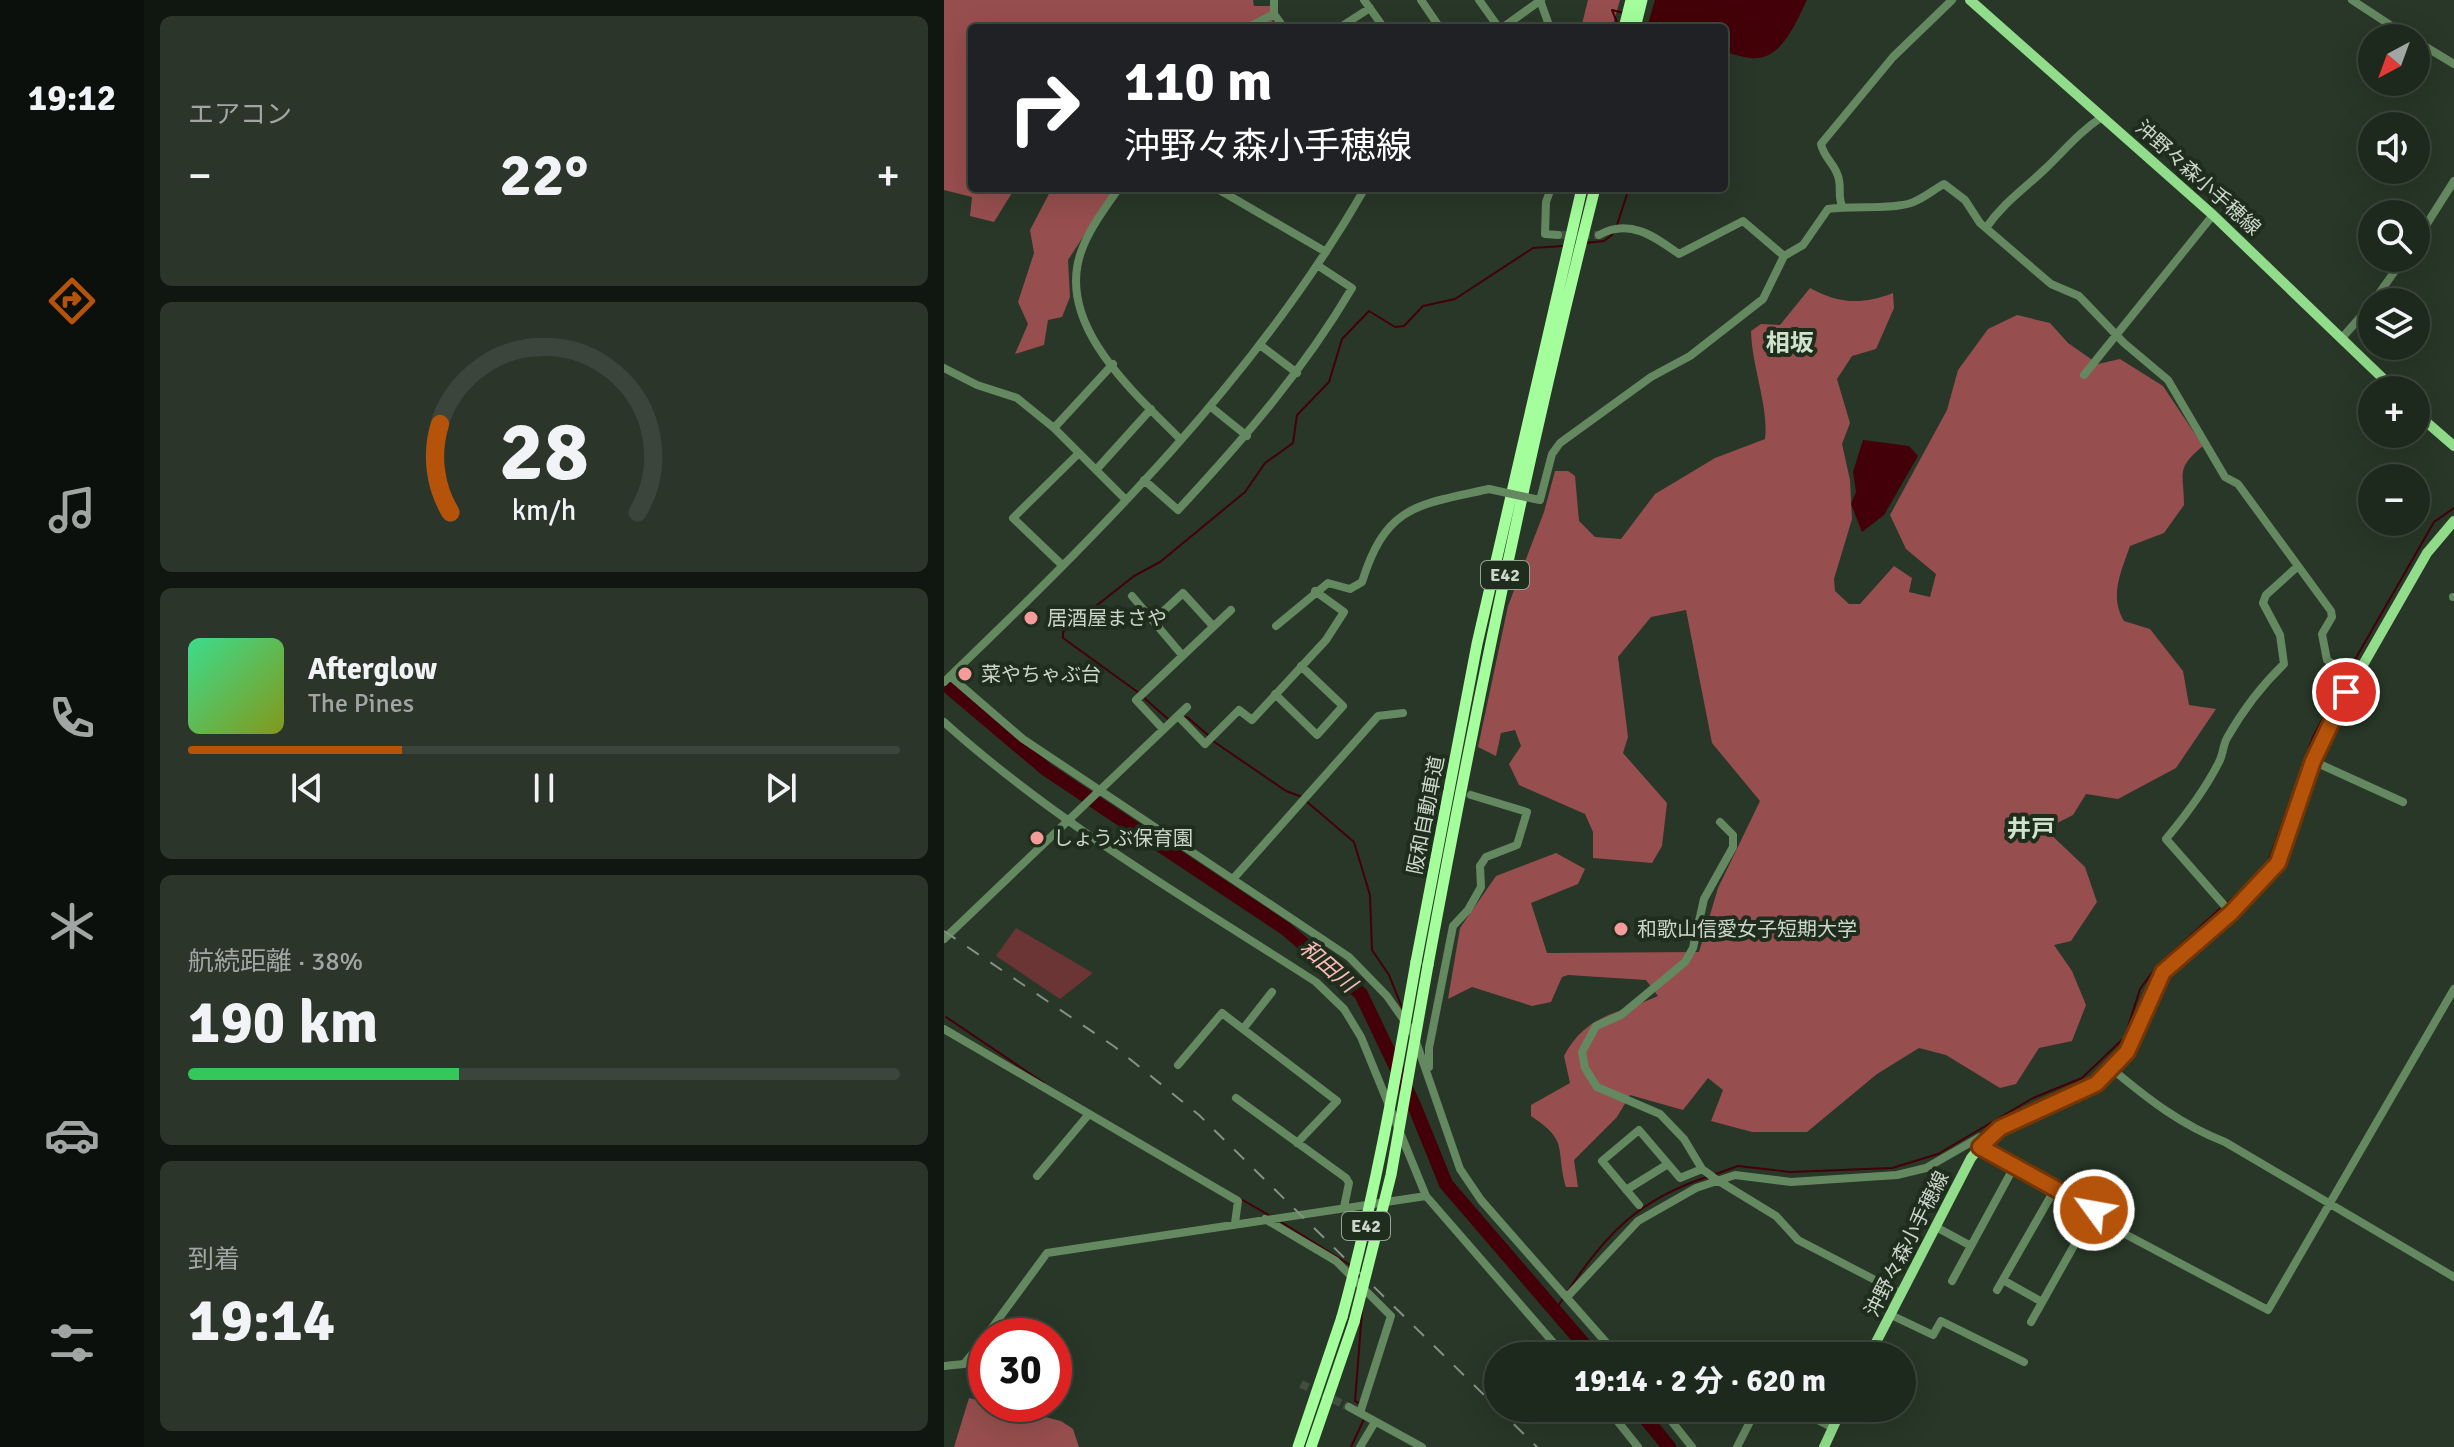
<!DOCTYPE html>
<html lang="ja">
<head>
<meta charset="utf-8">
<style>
  body { margin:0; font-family:Signika,"Noto Sans JP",sans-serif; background:#2b352a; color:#f1f3f6; height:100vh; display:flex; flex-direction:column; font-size:30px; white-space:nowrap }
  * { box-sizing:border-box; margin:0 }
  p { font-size:26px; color:#a1a6a4 }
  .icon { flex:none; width:44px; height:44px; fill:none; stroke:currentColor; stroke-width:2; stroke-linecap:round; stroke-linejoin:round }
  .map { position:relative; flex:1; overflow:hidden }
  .side { display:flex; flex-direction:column; gap:16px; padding:16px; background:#101710; width:800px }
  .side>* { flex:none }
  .hud { position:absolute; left:24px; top:24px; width:760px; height:168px; border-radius:8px; box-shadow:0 8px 32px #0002,0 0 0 2px #3c453b; background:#202124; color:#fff; overflow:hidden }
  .needle { width:52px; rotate:221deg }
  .buttons { position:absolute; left:1414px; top:24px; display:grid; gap:16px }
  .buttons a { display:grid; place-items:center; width:72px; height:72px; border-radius:50%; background:#1e291d; box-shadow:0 8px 32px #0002,0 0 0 2px #3c453b; font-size:40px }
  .speed { position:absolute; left:24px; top:1318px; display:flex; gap:16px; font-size:40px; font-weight:700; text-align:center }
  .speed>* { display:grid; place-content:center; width:104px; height:104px; border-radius:50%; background:#1e291d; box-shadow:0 8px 32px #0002,0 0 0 2px #3c453b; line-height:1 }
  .speed .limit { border:12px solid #d22; background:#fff; color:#111 }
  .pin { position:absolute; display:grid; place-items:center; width:68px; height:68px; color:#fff; margin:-34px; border:4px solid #fff; border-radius:50%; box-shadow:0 2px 8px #0007 }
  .me { position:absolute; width:88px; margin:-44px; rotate:302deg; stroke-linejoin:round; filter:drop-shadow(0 0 6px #0008) }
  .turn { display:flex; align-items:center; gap:28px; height:168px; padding:0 24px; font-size:36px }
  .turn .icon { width:104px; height:104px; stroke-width:2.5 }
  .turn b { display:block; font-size:56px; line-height:68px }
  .big { font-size:60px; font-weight:700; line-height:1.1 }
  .side .tile { flex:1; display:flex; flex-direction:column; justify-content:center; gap:12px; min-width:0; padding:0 28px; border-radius:12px; background:#2b352a }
  .side .dial { align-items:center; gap:0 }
  .dial svg { height:208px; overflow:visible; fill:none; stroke:#3c453b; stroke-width:7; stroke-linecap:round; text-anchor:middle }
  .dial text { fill:#f1f3f6; stroke:none }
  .song { display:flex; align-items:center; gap:24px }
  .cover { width:96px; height:96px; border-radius:12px; background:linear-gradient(135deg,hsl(150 70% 55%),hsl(70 70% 35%)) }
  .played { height:8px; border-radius:4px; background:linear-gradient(90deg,#b45309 30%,#3c453b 30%) }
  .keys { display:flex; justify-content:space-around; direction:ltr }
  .heat { display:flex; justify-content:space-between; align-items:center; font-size:44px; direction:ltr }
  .charge { height:12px; border-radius:6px; background:linear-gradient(90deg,#34c759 38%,#3c453b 0) }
  .trip { position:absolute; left:540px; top:1342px; width:432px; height:80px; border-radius:40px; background:#1e291d; box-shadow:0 8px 32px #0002,0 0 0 2px #3c453b; font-weight:700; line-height:80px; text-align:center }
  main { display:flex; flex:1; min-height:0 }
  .tabs { display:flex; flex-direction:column; width:144px; justify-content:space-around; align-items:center; background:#0c100c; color:#a1a6a4 }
  .tabs .icon { width:56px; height:56px }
  .tabs .current { color:#b45309 }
  .tabs b { font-size:36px; color:#f1f3f6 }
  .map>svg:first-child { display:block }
  .green { fill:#6c3535 }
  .forest { fill:#974e4e }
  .water { fill:#430008 }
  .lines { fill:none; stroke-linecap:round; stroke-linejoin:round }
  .stream { stroke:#430008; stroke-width:2 }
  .river { stroke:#430008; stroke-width:14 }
  .minor-tunnel { stroke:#414f40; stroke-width:8; stroke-dasharray:8 4; stroke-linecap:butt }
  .minor { stroke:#648860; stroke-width:8 }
  .major { stroke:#92dd8b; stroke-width:10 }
  .highway { stroke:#a4fe9b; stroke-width:11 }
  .rail { stroke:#859184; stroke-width:2; stroke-dasharray:14 14; stroke-linecap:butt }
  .minor-bridge { stroke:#648860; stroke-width:8 }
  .highway-bridge { stroke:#a4fe9b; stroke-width:11 }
  .route-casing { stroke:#753606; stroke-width:20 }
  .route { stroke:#b45309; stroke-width:14 }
  .poi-dot { fill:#f59b99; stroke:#1f2d1d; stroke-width:3 }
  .labels { text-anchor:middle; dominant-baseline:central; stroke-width:8; stroke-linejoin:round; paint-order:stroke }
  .shield { fill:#1f2d1d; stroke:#98a397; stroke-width:2 }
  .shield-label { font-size:18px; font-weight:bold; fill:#ccd6cb }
  .street-label { font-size:20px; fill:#ccd6cb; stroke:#1f2d1d }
  .poi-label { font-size:20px; fill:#ccd6cb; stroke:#1f2d1d; text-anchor:start }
  .water-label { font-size:22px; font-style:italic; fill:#fcbab8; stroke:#1f2d1d }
  .quarter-label { font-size:24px; font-weight:bold; fill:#d0e3cd; stroke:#1f2d1d }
</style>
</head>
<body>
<main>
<nav class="tabs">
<b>19:12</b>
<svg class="icon current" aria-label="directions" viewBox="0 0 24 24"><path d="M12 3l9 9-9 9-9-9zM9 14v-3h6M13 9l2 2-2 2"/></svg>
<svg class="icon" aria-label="music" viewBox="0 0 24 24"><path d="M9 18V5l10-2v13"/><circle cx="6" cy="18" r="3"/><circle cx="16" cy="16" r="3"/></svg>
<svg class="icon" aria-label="phone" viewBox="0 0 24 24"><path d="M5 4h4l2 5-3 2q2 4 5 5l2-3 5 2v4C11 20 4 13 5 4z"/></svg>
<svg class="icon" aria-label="climate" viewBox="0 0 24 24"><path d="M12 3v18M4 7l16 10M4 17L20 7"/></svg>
<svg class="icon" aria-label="car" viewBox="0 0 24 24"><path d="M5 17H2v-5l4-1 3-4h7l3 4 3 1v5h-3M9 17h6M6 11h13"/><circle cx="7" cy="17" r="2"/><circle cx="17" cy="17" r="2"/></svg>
<svg class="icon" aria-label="filters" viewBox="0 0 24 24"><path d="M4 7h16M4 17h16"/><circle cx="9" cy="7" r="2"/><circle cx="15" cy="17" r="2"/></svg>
</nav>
<section class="side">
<div class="tile"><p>エアコン</p>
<div class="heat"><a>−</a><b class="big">22°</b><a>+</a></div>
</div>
<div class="tile dial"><svg viewBox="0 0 100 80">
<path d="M14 69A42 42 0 1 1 86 69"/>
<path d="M14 69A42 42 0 0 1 10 35" stroke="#b45309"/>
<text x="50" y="56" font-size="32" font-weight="700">28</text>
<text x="50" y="72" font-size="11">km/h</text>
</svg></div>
<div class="tile">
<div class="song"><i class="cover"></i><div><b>Afterglow</b><p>The Pines</p></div></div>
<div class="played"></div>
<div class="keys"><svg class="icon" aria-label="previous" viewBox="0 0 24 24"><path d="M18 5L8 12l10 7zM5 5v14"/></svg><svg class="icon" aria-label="pause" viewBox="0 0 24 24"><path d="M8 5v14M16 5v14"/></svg><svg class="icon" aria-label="next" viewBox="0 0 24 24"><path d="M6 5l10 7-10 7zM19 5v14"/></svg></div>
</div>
<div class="tile"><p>航続距離 · 38%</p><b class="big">190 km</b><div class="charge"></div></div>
<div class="tile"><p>到着</p><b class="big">19:14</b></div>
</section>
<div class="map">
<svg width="1510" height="1447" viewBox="0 0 1510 1447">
  <rect width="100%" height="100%" fill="#283727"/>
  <path class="green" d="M72 928 149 973 116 999 52 956Z"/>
  <path class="forest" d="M0 0H309L310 6H326L329 23 322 28H28V188H71L50 222 26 216 28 197 0 190Z
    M644 0H676L668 28H637Z
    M108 188H171L124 260 126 297 118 317 104 320 100 345 71 354 84 324 74 302 90 253 86 230Z
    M866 288C895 304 918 305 949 293L950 308 932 349 908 356 893 379 906 423 898 444 906 480 908 519 890 579 891 591 905 604H916L950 566 968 578 965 592 986 597 992 574 962 549 946 515 1003 410 1014 370 1044 329 1073 315 1106 323 1124 343 1154 364 1176 359 1219 386 1259 446C1231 469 1240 473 1240 505L1220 533 1186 546C1177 572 1165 596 1180 621L1206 629 1239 671 1245 705 1272 709 1232 768 1174 799 1142 794 1129 815 1101 829 1141 867 1153 902 1127 941 1110 945 1128 971 1142 1005 1128 1041 1095 1048 1072 1084 1056 1088 1002 1055 975 1048 933 1074 863 1132H808L767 1121 779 1090 764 1078 739 1110 686 1095 673 1117 630 1160 634 1187H622C611 1148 626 1142 587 1116V1105L626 1083 620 1056C643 1013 675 1014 714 996L702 980 624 975 618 977 607 1002 588 1006 528 987 504 999 516 928 552 876 612 853 641 869 634 884 587 903 603 953 755 952 774 888 816 801 768 743 742 610 707 617 674 657 684 737 679 753 723 803 718 846 708 863 649 858V832L641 814 575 785 565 764 577 746 571 730 557 733 552 756 534 747 564 606 600 512 611 471H624L631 476 635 521 651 537 677 539 711 494 771 458 821 439C825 407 808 368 807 331L817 324 836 325Z
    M25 1398 117 1421 129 1429 135 1447H10Z"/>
  <path class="water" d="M711 0H863C853 20 839 57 813 58 803 59 790 54 780 52V28H703Z
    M919 440 965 446 974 456 940 515 918 532 907 504 912 492 909 472Z"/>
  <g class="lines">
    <path class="stream" d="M675 27 668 10 680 13
      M673 225 685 188
      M641 243 660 241 669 234
      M1405 670 1490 522 1510 508
      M195 693 119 638V632L190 576 216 562 301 492 321 463 349 443 353 415 385 382 398 339 425 311 451 327 460 326 479 306 511 299 589 248 619 246
      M199 697 224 719
      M238 718 243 717 265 736
      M269 741 342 791 358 797
      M362 801 410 842 426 895 428 950 445 975 459 1010
      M1283 903 1322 868 1369 737 1402 675
      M2 1017 100 1083
      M769 1175 794 1166 846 1172 948 1168 994 1154 1089 1098 1138 1078 1181 1037 1196 989 1213 966 1278 907
      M295 1198 328 1217
      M337 1222 406 1265
      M624 1291C662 1233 696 1199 763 1177
      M612 1309 620 1297
      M415 1403 411 1401 418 1312
      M407 1447 420 1419"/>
    <path class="river" d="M0 683 103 770 342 929 417 994 470 1105 502 1184 650 1356
      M693 1408 725 1447"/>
    <path class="minor-tunnel" d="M614 235H655
      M492 775 527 795
      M357 1384 405 1407"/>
    <path class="minor" d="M330 0V14L340 28
      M420 0 440 28
      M477 0 496 28
      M535 0 555 28
      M596 0 606 28
      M1408 0 1466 38
      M303 28 330 14
      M395 28 426 8
      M558 28 597 0
      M1472 41 1510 64
      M175 188C161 208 145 229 137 252 111 326 192 394 237 440
      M272 188 382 252
      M607 188 602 202 601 234 614 235
      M898 206C894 196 897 190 895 180 893 165 880 159 877 144L949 57 1008 0
      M1042 228C1059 203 1080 189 1101 169 1120 151 1135 132 1158 117
      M655 235C685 218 710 236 735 254L799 221 840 256
      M1472 241 1510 181
      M1429 302 1460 258
      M1397 339 1428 304
      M316 345 353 373
      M0 368 33 385 73 398 110 428 181 499
      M1140 375 1269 215
      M267 407 303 436
      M110 428 169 364
      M152 470 207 409
      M200 480 234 510C299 440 359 371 408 288L373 265
      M591 499 596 500 608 454 616 443 707 377 746 356 819 299 840 256 859 245 884 209C909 205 945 210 967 203 979 199 989 190 1000 184L1021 200 1036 223 1107 284 1135 296 1180 343 1224 380 1281 477 1294 484 1387 611 1388 617 1378 634 1383 660 1410 678
      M117 564 69 518 135 453
      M188 596 238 655
      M1509 597H1510
      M209 621 239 593 269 626
      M332 626 384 583 406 589 418 582C442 505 473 505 545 489
      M6 676 79 739 405 957 443 996 469 1033 516 1169 537 1200 674 1356
      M0 682C156 532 313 377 421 188
      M331 694 373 735 399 706 357 666
      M234 716 261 744 295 710 308 720 382 640 400 612 371 591
      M0 722C112 823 245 900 372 982L400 1009 417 1037 482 1196 621 1356
      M219 729 192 700 287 610
      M1369 761 1459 802
      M776 822 789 835V847L760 899 749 948 741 962 677 1015 652 1026 638 1052 641 1068 653 1087 716 1114 740 1139 758 1169 773 1180 832 1216 854 1240 958 1294
      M289 879 434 716 459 713
      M1287 913 1222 839C1242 815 1261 790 1275 762 1279 755 1279 745 1283 738 1299 710 1317 686 1340 664L1336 635 1319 603 1322 595 1354 566
      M0 939 243 707
      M0 1029 294 1201 291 1223
      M299 1029 328 992
      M234 1065 278 1013 393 1101 353 1143
      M485 1067V1048L509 926 524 910 537 887 536 866 542 857 573 845 583 812 527 795
      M1168 1069C1204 1099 1237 1125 1281 1142L1510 1277
      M292 1098 402 1178 405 1183 400 1207
      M1036 1147 1139 1201 1181 1234 1324 1310 1510 989
      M93 1176 145 1114
      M682 1190 724 1164
      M695 1205 658 1161 695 1130 736 1178 758 1169
      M321 1219 392 1261 447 1316 416 1413
      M992 1227 1027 1246
      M1059 1280 1098 1302
      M1008 1281 1071 1165
      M1053 1290 1112 1187
      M624 1296 694 1221 752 1188 791 1175 847 1182 953 1175 982 1168 1036 1137H1044
      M947 1315 989 1335 997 1321 1080 1362
      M1087 1322 1150 1210
      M42 1336 103 1253 482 1196
      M0 1366 20 1364 42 1337
      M405 1407 478 1447
      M663 1408 694 1447
      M717 1408 748 1447
      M851 1408 889 1428
      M416 1447 431 1422
      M793 1447 813 1408"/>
    <path class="major" d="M1026 0 1269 215 1451 390
      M1472 413 1510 446
      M925 1356 1027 1158C1061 1112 1112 1115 1153 1082 1172 1067 1190 1046 1199 1023 1205 1005 1208 988 1219 972L1287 913 1334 863 1380 733 1483 553 1510 521
      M880 1447 898 1408"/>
    <path class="highway" d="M680 28 687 0
      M691 28 698 0
      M472 962 533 644 638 188
      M484 965C532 704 586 445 651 188
      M354 1447 398 1317
      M367 1447 410 1322"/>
    <path class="rail" d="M0 931 171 1047 255 1115 593 1447"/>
    <path class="minor-bridge" d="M545 489 591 499"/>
    <path class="highway-bridge" d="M398 1317C430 1200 451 1082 472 962
      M410 1322 447 1175 484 965"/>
  </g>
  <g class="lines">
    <g class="route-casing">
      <path id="route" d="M1150 1210 1036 1147 1056 1128 1152 1084 1183 1052 1219 972 1287 913 1334 863 1369 761 1402 692"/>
    </g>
    <use href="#route" class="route"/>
  </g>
  <g class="poi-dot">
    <circle cx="87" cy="618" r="8"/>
    <circle cx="21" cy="674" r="8"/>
    <circle cx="93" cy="838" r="8"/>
    <circle cx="677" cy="929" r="8"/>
  </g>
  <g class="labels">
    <g class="shield">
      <rect x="537" y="561" width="48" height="28" rx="6"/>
      <rect x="398" y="1212" width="48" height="28" rx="6"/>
    </g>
    <g class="shield-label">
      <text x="561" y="575">E42</text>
      <text x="422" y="1226">E42</text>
    </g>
    <g class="street-label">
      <text transform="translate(1254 178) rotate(42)">沖野々森小手穂線</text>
      <text transform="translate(482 815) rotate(-79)">阪和自動車道</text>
      <text transform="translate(963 1244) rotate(-63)">沖野々森小手穂線</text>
    </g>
    <g class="poi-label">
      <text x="103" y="618">居酒屋まさや</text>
      <text x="37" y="674">菜やちゃぶ台</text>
      <text x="109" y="838">しょうぶ保育園</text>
      <text x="693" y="929">和歌山信愛女子短期大学</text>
    </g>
    <g class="water-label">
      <text transform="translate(384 966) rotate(41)">和田川</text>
    </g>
    <g class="quarter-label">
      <text x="846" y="343">相坂</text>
      <text x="1087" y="829">井戸</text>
    </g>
  </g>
</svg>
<div class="buttons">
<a><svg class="needle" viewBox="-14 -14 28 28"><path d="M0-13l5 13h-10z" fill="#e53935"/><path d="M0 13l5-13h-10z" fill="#a1a6a4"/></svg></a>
<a><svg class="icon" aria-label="sound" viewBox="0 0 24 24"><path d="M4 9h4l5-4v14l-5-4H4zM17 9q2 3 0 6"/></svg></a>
<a><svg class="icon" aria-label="search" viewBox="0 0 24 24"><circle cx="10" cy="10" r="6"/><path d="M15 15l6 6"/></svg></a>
<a><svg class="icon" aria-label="layers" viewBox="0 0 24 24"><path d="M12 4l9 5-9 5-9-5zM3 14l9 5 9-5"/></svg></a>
<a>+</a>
<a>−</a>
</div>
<div class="speed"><div class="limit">30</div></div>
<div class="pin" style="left:1402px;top:692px;background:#d93025"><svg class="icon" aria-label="arrive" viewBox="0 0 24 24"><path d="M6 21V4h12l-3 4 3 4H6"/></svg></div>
<svg class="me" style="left:1150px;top:1210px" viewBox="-20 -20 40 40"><circle r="17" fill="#b45309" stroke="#fff" stroke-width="3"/><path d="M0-11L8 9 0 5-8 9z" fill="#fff"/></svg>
<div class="trip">19:14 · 2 分 · 620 m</div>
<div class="hud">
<div class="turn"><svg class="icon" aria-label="right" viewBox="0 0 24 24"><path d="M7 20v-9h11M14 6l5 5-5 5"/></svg><div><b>110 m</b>沖野々森小手穂線</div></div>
</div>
</div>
</main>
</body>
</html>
